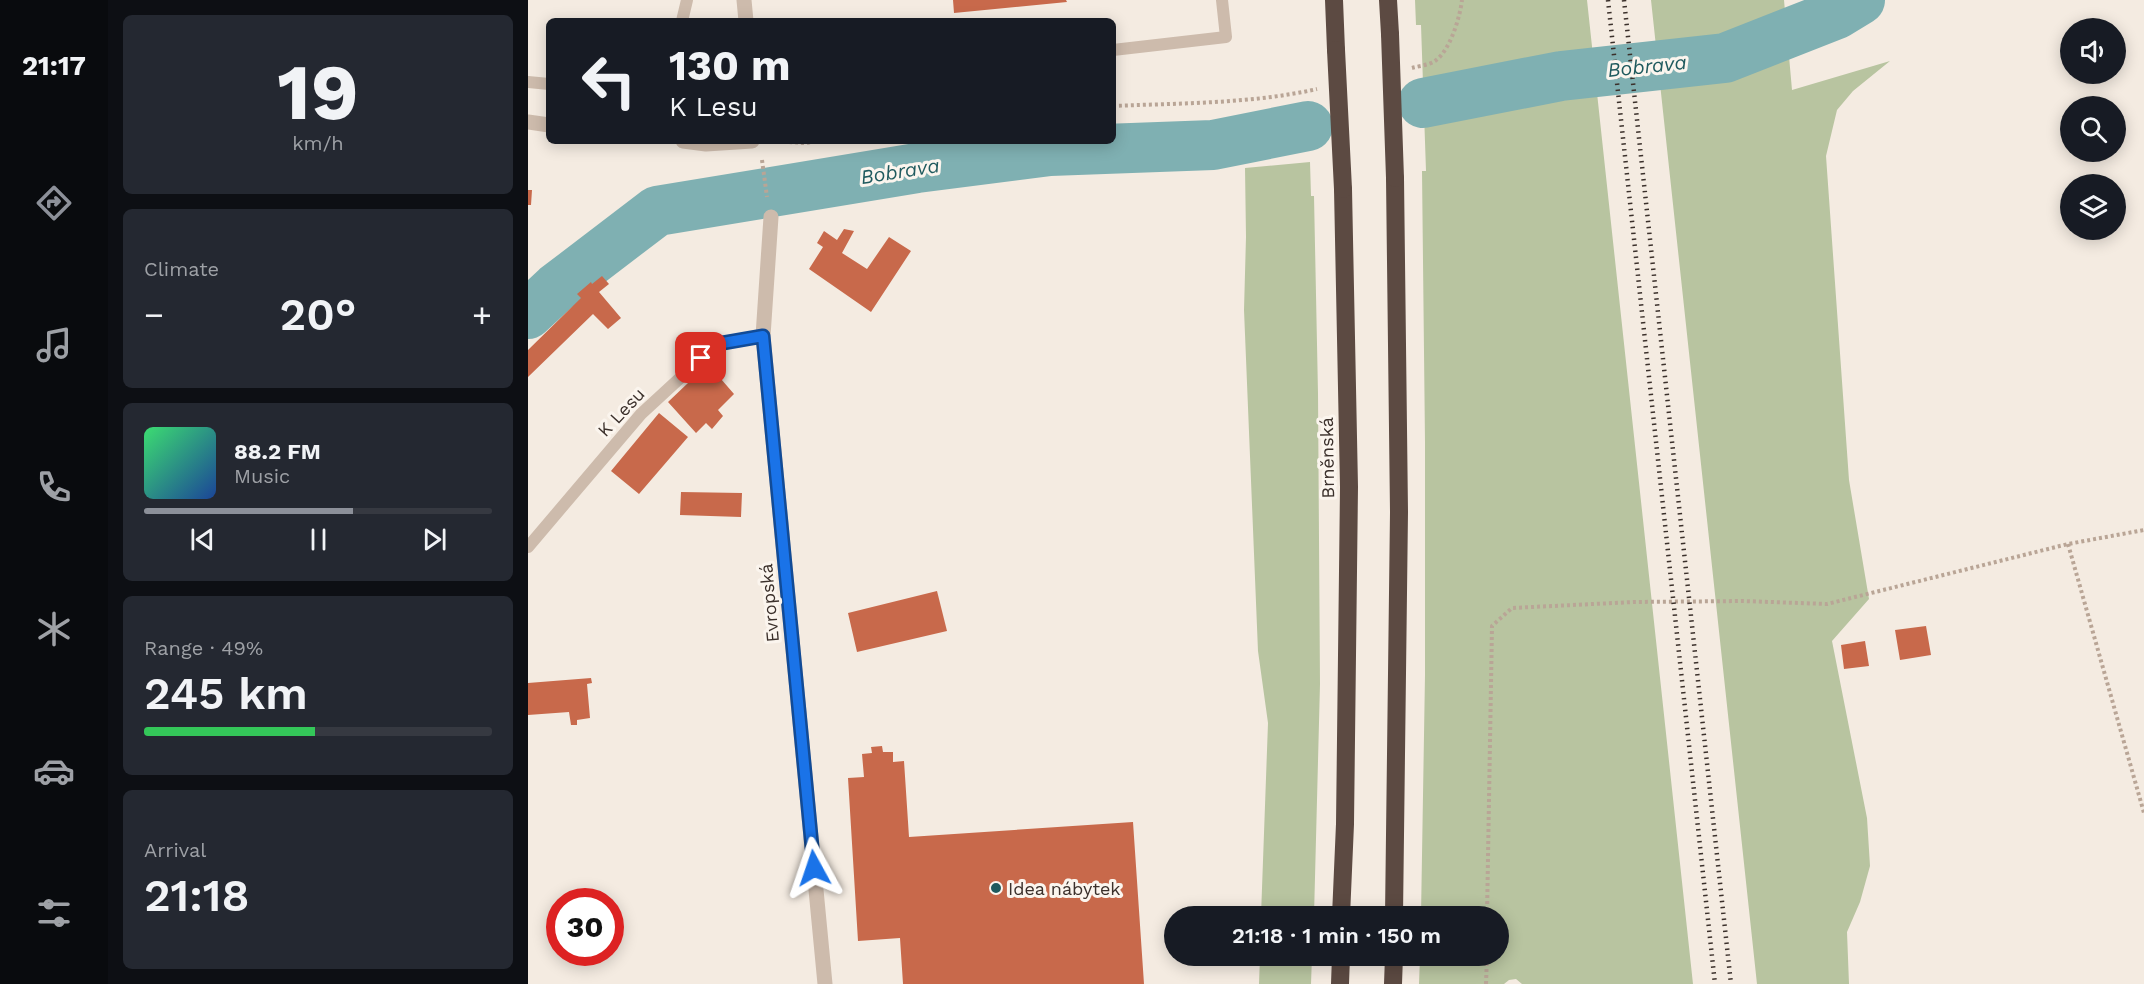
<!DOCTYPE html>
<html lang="en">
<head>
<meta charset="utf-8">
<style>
  body { margin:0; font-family:"Work Sans",sans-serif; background:#242831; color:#f1f3f6; height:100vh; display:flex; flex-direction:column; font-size:22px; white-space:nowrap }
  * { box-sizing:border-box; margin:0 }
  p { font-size:20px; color:#9ea1a6 }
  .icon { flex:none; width:33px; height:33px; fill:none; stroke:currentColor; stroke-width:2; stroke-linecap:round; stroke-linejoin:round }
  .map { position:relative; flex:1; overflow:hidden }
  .side { display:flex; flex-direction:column; gap:15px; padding:15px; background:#0d0f14; width:420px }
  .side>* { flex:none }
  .top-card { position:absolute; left:18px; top:18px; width:570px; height:126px; border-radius:9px; box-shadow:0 3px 15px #0003; background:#171b24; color:#f1f3f6; overflow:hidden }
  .tools { position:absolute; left:1532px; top:18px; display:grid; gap:12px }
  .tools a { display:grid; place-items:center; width:66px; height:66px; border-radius:50%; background:#171b24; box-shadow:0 3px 15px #0003; font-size:30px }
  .speed { position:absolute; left:18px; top:888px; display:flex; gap:12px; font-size:30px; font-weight:700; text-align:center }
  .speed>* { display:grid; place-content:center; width:78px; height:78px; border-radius:50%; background:#171b24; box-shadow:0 3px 15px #0003; line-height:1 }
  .speed .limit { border:9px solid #d22; background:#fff; color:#111 }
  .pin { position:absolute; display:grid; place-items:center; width:51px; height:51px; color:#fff; margin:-26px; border-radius:12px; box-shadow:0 3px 9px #0006 }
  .me { position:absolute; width:66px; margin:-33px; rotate:355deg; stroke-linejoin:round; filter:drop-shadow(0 0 4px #0008) }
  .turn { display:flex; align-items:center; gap:21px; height:126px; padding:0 24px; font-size:27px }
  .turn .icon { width:78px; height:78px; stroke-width:2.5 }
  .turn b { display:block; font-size:42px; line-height:51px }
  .big { font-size:45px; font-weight:600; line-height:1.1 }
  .side .widget { flex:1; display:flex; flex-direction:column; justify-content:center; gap:9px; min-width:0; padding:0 21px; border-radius:9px; background:#242831 }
  .side .dial { align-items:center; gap:0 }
  .dial b { font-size:78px; line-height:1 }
  .song { display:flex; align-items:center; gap:18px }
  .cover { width:72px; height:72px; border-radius:9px; background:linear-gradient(135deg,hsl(140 70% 55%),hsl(220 70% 35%)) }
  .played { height:6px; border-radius:3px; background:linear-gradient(90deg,#8c9099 60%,#363941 60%) }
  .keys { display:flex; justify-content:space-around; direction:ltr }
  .heat { display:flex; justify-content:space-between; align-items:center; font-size:33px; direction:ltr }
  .charge { height:9px; border-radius:4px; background:linear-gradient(90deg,#34c759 49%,#363941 0) }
  .trip { position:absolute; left:636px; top:906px; width:345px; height:60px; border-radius:30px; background:#171b24; box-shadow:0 3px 15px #0003; font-weight:600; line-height:60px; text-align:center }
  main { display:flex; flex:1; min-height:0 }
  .menu { display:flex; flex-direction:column; width:108px; justify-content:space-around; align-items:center; background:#090b0e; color:#9ea1a6 }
  .menu .icon { width:42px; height:42px }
  .menu .active { color:#8c9099 }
  .menu b { font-size:27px; color:#f1f3f6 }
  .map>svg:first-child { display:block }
  .green { fill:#b8c4a0 }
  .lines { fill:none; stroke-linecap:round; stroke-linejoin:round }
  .river { stroke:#7fb0b2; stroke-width:50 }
  .building { fill:#c8694b }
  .path { stroke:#b9a596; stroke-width:4; stroke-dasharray:3 3; stroke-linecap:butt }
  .lane { stroke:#cdbbac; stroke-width:12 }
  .street { stroke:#cdbbac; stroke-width:15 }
  .highway { stroke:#5c4a42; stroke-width:18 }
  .rail { stroke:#3b302b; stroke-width:4.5; stroke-dasharray:1.5 4.5; stroke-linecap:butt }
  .highway-bridge { stroke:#5c4a42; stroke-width:18 }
  .route-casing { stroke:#114b97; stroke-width:15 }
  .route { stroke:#1a73e8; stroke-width:10 }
  .poi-dot { fill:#1f5a5e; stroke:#fbf5ee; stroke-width:2 }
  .labels { text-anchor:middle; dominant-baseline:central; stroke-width:6; stroke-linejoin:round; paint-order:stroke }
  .street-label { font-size:18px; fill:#3b302b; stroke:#fbf5ee }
  .poi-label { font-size:18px; fill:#3b302b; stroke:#fbf5ee; text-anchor:start }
  .water-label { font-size:20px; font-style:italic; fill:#1f5a5e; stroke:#fbf5ee }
</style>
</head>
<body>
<main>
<nav class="menu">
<b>21:17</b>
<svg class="icon active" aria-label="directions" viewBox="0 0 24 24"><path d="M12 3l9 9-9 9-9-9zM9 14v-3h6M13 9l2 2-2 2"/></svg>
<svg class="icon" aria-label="music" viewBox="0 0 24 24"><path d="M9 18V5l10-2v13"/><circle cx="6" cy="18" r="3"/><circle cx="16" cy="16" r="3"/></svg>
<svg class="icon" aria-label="phone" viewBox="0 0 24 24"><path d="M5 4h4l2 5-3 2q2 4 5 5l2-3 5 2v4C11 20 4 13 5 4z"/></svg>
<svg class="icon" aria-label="climate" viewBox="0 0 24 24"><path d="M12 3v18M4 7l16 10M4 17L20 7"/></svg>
<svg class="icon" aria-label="car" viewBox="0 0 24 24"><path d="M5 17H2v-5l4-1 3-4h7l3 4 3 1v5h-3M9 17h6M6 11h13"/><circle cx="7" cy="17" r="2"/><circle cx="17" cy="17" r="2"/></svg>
<svg class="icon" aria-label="filters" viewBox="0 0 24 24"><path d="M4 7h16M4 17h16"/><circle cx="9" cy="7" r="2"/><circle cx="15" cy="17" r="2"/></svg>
</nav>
<section class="side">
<div class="widget dial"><b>19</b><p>km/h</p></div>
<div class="widget"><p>Climate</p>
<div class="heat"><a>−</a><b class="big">20°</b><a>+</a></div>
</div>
<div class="widget">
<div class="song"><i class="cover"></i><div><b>88.2 FM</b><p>Music</p></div></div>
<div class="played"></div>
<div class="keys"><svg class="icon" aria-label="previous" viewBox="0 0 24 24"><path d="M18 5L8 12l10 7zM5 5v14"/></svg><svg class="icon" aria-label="pause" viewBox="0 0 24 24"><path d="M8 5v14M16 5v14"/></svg><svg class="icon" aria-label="next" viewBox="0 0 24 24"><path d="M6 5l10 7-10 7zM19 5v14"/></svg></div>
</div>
<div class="widget"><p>Range · 49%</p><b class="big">245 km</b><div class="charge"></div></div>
<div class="widget"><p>Arrival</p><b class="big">21:18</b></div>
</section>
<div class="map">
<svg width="1616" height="984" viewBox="0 0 1616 984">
  <rect width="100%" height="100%" fill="#f4ebe1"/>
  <path class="green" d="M887 0H1059L1165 984H994L988 979 981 980 976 984H891L892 956H970V916H893L897 675V442L894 171H898L893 25H888Z
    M1123 0H1256L1264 90 1362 61 1325 91 1309 110 1298 156 1321 480 1341 599 1304 641 1339 818 1342 866 1332 902 1319 932 1321 984H1229Z
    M782 162 783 196H786L790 393 792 684 786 916H733L740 723 730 651 716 310 718 237 717 168Z
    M732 956H784L783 984H731Z"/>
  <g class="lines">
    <path class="river" d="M895 103 1033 76 1197 58 1309 14 1332 0
      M0 314 28 288 129 211 389 168 522 151 685 145 780 126"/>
  </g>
  <path class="building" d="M425 0H538L539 2 426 13Z
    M0 190H4L3 205H0Z
    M316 229 326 231 314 253 339 269 361 237 383 251 343 312 281 269 295 247 289 243 296 231 309 240Z
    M74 276 81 284 71 292 93 318 80 329 65 314 0 377V350L53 298 49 294 63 282 64 284Z
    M180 364 206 394 190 410 195 416 184 429 178 423 168 433 140 402Z
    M131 413 160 437 111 494 83 471Z
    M153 492 214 493 213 517 152 515Z
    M409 591 419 631 329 652 320 613Z
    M1398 626 1403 655 1372 660 1367 630Z
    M1337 641 1341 666 1316 669 1313 645Z
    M63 678 64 683 59 684 62 718 49 720V725H43L41 712 0 715V683Z
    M354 746 355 752H365V762L376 761 381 837 605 822 616 984H375L372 938 330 941 320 778 336 777 334 754 344 753 343 747Z"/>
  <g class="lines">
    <path class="path" d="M884 68C891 66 901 65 907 61 922 51 932 17 934 0
      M585 106C652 103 723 104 789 89
      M243 141 278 143 290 141
      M234 160 239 197
      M1540 544 1616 813
      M959 916 964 626 984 608 1106 602 1215 601 1299 604 1540 544 1616 530
      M958 984 959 956"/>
    <path class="lane" d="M154 21 159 0
      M585 50 698 37 694 0
      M0 82 21 84
      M0 547 113 414 189 344 235 336"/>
    <path class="street" d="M216 0 218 21
      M0 122 21 125
      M155 141 178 144 224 141
      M243 217 235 336 297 984"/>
    <path class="highway" d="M806 0 808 50
      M860 0 862 34
      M813 916 817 824 821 487 815 189
      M866 916 871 512 867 178
      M812 984 813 956
      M865 984 866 956"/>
    <path class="rail" d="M1080 0 1187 984
      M1096 0 1203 984"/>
    <path class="highway-bridge" d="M862 34 867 178
      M808 50 815 189"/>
  </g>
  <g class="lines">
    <g class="route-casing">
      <path id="route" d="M173 358 189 344 235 336 286 868"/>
    </g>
    <use href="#route" class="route"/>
  </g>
  <circle class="poi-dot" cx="468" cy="888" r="6"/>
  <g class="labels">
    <g class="street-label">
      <text transform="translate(93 412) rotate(-47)">K Lesu</text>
      <text transform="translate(799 458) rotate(-91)">Brněnská</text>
      <text transform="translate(241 603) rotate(-95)">Evropská</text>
    </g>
    <g class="poi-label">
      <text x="480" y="888">Idea nábytek</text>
    </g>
    <g class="water-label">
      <text transform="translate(1119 66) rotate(-6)">Bobrava</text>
      <text transform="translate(372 171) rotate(-9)">Bobrava</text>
    </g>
  </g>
</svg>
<div class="tools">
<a><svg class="icon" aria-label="sound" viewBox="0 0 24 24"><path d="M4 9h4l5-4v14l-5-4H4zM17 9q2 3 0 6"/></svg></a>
<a><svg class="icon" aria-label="search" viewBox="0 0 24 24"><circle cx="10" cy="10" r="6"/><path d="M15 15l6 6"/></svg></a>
<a><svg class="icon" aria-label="layers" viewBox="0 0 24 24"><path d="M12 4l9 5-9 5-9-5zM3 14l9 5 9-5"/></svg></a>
</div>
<div class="speed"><div class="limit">30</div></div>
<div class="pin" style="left:173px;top:358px;background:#d93025"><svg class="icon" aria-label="arrive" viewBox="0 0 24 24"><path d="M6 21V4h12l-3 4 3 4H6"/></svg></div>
<svg class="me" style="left:286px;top:868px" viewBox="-20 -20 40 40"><path d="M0-17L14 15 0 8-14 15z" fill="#1a73e8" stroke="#fff" stroke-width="4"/></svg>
<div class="trip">21:18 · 1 min · 150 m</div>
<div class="top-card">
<div class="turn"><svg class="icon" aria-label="left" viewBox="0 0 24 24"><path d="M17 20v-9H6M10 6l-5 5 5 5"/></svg><div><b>130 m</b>K Lesu</div></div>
</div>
</div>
</main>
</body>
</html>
